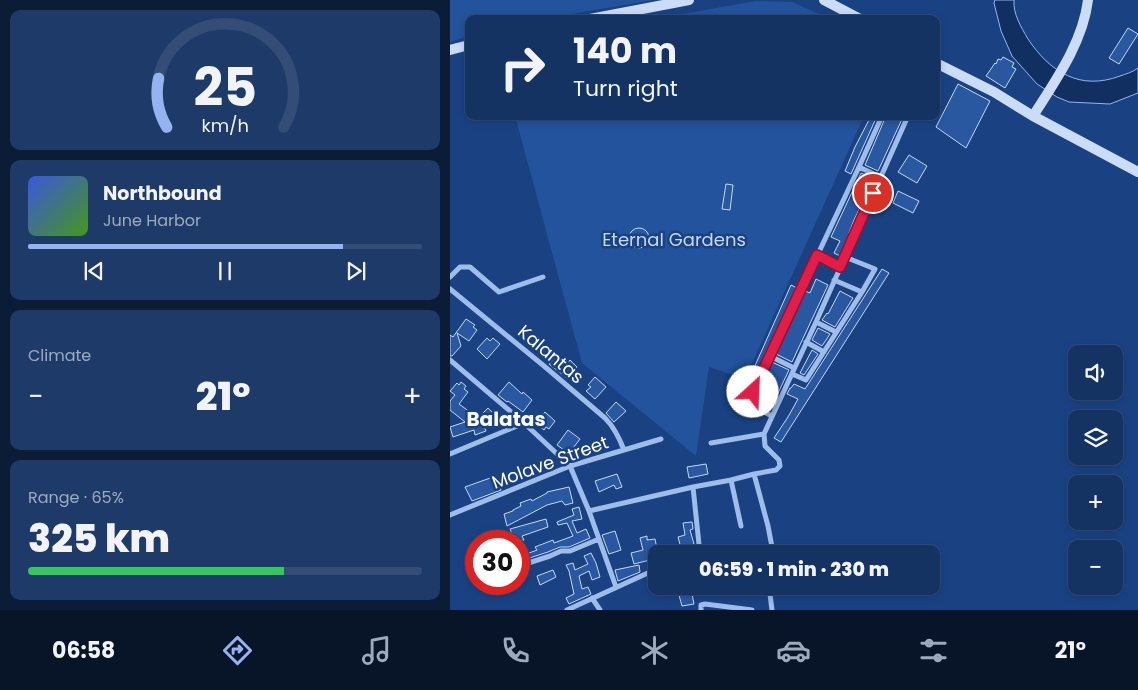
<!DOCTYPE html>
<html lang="en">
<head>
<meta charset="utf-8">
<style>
  body { margin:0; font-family:Poppins,sans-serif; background:#1d3a68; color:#f1f3f6; height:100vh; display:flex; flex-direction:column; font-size:19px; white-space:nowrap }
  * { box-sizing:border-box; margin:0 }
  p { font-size:16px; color:#9daabe }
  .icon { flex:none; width:28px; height:28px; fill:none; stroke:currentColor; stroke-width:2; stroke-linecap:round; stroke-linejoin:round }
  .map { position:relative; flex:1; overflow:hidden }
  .panel { display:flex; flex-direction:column; gap:10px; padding:10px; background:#0b1c36; width:450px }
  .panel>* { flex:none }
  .hud { position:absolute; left:15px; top:15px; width:475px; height:105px; border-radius:10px; box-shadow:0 2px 8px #0003,0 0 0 1px #334d77; background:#143262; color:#f1f3f6; overflow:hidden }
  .controls { position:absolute; left:618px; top:345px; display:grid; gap:10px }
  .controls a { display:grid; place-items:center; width:55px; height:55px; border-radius:10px; background:#143262; box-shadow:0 2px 8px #0003,0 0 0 1px #334d77; font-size:25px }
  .speed { position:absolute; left:15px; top:530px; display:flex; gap:10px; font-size:25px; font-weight:700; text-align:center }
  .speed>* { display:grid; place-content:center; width:65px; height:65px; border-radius:50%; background:#143262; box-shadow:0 2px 8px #0003,0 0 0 1px #334d77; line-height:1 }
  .speed .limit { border:8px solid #d22; background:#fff; color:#111 }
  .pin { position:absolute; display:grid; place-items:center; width:42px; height:42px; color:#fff; margin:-21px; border:2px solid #fff; border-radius:50%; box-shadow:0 1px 5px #0007 }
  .me { position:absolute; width:55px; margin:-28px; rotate:25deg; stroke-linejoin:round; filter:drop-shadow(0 0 4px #0008) }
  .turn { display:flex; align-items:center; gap:18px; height:105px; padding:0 25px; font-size:22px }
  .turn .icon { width:65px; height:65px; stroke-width:2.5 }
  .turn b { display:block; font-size:35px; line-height:42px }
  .big { font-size:38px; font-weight:800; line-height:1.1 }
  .panel .card { flex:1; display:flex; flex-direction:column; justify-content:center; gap:8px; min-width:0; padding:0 18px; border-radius:10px; background:#1d3a68 }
  .panel .dial { align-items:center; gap:0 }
  .dial svg { height:130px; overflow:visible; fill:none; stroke:#334d77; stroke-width:7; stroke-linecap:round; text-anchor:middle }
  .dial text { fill:#f1f3f6; stroke:none }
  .song { display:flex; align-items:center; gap:15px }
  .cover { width:60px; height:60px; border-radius:8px; background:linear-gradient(135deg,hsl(230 70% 55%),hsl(100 70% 35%)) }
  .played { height:5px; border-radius:2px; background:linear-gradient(90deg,#95b2f1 80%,#334d77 80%) }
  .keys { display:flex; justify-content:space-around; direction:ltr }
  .heat { display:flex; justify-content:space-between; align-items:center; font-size:28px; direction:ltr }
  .charge { height:8px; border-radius:4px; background:linear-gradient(90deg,#34c759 65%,#334d77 0) }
  .trip { position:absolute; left:198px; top:545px; width:292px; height:50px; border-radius:10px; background:#143262; box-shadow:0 2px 8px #0003,0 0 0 1px #334d77; font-weight:800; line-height:50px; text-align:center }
  .tab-bar { display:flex; height:80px; justify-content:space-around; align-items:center; background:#081427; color:#9daabe }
  .tab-bar .icon { width:35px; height:35px }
  .tab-bar .current { color:#95b2f1 }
  .tab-bar b { font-size:22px; color:#f1f3f6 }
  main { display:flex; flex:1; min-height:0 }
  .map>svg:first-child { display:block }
  .green { fill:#23539c }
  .water { fill:#112f61; stroke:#92b7ed }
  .building { fill:#2958a1; stroke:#c4d9f8 }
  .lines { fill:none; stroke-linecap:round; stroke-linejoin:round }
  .street { stroke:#9fbdeb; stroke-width:5 }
  .secondary { stroke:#cbdcf8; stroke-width:10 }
  .route-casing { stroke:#92132f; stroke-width:12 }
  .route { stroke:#e11d48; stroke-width:9 }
  .labels { text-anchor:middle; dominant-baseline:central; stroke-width:5; stroke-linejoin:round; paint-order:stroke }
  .park-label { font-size:18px; fill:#c4d9f8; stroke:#1a4283 }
  .street-label { font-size:18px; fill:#fff; stroke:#1a4283 }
  .quarter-label { font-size:20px; font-weight:bold; fill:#fff; stroke:#1a4283 }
</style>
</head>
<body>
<main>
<section class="panel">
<div class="card dial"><svg viewBox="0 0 100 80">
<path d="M14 69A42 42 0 1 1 86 69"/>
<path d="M14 69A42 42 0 0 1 9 39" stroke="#95b2f1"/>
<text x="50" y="56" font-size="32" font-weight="700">25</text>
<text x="50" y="72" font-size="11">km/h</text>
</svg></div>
<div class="card">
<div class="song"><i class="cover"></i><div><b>Northbound</b><p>June Harbor</p></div></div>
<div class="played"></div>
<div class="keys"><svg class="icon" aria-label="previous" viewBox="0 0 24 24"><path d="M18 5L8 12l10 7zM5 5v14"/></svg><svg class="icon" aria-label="pause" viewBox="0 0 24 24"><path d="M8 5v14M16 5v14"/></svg><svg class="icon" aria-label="next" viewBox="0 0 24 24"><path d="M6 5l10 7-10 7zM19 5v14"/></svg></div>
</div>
<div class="card"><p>Climate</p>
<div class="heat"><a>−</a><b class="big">21°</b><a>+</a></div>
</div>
<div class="card"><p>Range · 65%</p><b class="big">325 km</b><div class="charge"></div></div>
</section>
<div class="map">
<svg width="688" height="610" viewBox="0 0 688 610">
  <rect width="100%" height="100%" fill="#1a4283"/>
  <path class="green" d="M0 0H204L91 19H19V36L0 42Z
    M306 1 342 2 380 19H204Z
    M65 116H414L295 379 259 367 246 456 132 363Z"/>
  <path class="water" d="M545 0H564C563 14 571 27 578 39 600 72 630 91 670 76 676 74 683 72 688 68V93L660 104 619 102 607 97 587 84 562 56 551 31 544 3Z"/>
  <path class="building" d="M678 28 688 34 669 64 659 58Z
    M553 57 564 63 562 67 566 69 555 88 536 76 545 63 546 64 548 59 551 60Z
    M508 84 540 101 516 148 486 127Z
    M421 116H427L401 174 395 171 405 147Z
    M436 116 453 117 428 171 415 165Z
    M459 155 477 166 467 183 448 172Z
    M411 173 424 179 404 220 399 233 400 234 390 256 384 253 390 241 381 237Z
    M276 184 283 185 280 210 272 209Z
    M448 191 469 201 463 213 443 203Z
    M179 238a10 10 0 1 1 20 0a10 10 0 1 1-20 0Z
    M432 269 439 273 331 442 324 438 338 417 348 399 337 394 340 388H341L344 384 355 389Z
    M366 279 378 285 342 362 326 354 355 291 360 293Z
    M341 285 347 288 299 389 295 388Z
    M390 291 403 298 385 327 372 320 377 313 378 314Z
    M16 319 25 325 23 327 27 330 19 341 7 333 11 346 2 356H0V335L3 337Z
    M368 328 380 334 372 346 362 340Z
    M37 338 40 341 43 338 50 344 37 359 27 349Z
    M362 350 368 354 354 375 350 373Z
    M106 355 117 364 120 360 127 367 117 378 99 364Z
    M322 362 339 370 320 410 306 403 310 394 307 393Z
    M145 377 156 387 145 399 136 391 141 387 138 385Z
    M11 382 16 386 14 389 18 392 9 404 28 418 38 408 43 413 32 422 36 431 25 435 24 430 3 437 0 427 15 422 0 410V401L5 395 0 391 7 383 9 385Z
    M59 382 72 394 73 392 82 400 73 412 58 401 57 402 48 395Z
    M166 402 176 411 164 422 156 413Z
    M95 412 105 421 99 429 96 427 94 430 85 423Z
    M118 430 130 439 117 456 112 452 114 450 107 445Z
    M256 464 258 474 239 478 237 467Z
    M167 474 172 487 166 489 164 485 149 492 145 481Z
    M43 477 46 484H49L51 490 22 501 15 487Z
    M119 487 123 503 115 505 112 501 97 505 57 526 54 514 63 511V510L71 506 70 503 81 499 82 501 97 493V492Z
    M129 507 132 519 122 521 127 533 136 529 140 538 119 547H110L98 552 73 560 71 556 87 550 85 547 103 540 104 543 123 536 117 523 108 525 107 522 124 515 122 509Z
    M96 519 98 527 72 536 74 540 65 541 60 529Z
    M242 522 243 529 240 530 244 544 231 548 228 537 235 535 233 523Z
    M165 531 171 550 159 554 152 535Z
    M197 536V540L205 539 207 549 202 550 204 559 184 564 181 553 193 550 190 538Z
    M141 553 146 563 150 577 142 580 139 571 129 576 132 589 138 587 141 594 119 604 116 598 124 594 119 571 116 565 123 563 125 570 138 564 134 556Z
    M189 565 190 572 168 581 165 570Z
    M103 570 106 577 90 585 87 576Z
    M235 586 237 595 242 594 244 604 232 606 227 588Z"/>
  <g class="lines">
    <path class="street" d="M430 177 409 167 432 116
      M367 255 390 267
      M0 277 10 267H20L49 292 93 277
      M384 280 412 292
      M0 289 94 366 155 418C164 427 169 437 174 450
      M366 322 386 332
      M356 342 374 352
      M320 356 344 368
      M0 360 74 423 120 466 139 511 166 587
      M342 374 356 380 412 292 425 269 395 257
      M322 416 302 406 301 400 303 392 409 167
      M261 443 314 434
      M0 454 74 423
      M304 474 318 526 322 547
      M281 480 291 526
      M243 487 250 554
      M139 511 243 487 281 480 304 474 326 470 330 466 329 460 315 446 314 434 366 322 458 116
      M0 515 120 466 211 439
      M69 566 100 556 111 551H120L149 539
      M319 586 322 610
      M142 598 150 610
      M117 610 200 572 206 571
      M251 610V605L255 604 302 610"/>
    <path class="secondary" d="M374 0 410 19
      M140 19 239 0
      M0 50 19 45
      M486 63 544 92 583 116 688 172
      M583 116C606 80 633 42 638 0"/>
  </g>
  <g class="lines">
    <g class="route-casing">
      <path id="route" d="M303 392 367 255 390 267 423 193"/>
    </g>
    <use href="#route" class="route"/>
  </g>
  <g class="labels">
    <g class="park-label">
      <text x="224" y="239">Eternal Gardens</text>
    </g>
    <g class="street-label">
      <text transform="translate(101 354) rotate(40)">Kalantas</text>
      <text transform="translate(100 462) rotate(-20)">Molave Street</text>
    </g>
    <g class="quarter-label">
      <text x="56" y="419">Balatas</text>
    </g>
  </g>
</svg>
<div class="controls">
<a><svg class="icon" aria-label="sound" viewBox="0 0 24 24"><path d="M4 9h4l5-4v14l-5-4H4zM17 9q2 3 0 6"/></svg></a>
<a><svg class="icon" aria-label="layers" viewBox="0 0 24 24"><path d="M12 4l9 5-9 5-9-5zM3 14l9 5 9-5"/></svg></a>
<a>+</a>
<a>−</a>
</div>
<div class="speed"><div class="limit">30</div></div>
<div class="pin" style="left:423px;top:193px;background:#d93025"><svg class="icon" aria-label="arrive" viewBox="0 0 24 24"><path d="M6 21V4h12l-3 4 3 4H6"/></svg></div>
<svg class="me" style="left:303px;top:392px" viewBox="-20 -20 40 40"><circle r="19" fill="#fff"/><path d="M0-13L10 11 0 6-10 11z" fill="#e11d48"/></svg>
<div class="trip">06:59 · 1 min · 230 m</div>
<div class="hud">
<div class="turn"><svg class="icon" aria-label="right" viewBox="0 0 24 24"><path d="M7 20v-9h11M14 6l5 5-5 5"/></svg><div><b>140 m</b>Turn right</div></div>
</div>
</div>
</main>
<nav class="tab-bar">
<b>06:58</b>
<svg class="icon current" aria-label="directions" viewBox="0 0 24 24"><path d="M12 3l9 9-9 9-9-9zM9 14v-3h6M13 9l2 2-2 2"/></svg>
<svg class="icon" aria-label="music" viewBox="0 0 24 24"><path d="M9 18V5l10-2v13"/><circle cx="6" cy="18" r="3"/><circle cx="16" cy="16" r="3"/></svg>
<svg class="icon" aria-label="phone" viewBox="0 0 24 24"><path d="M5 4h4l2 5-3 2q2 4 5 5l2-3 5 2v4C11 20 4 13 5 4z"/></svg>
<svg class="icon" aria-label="climate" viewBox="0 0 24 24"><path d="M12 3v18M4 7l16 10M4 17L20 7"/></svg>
<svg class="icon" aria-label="car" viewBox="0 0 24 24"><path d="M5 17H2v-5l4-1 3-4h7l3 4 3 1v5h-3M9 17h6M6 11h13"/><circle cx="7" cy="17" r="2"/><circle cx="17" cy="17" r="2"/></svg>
<svg class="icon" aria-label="filters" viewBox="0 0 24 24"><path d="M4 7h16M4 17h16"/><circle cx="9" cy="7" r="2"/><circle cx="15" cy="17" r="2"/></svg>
<b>21°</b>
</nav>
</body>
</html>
